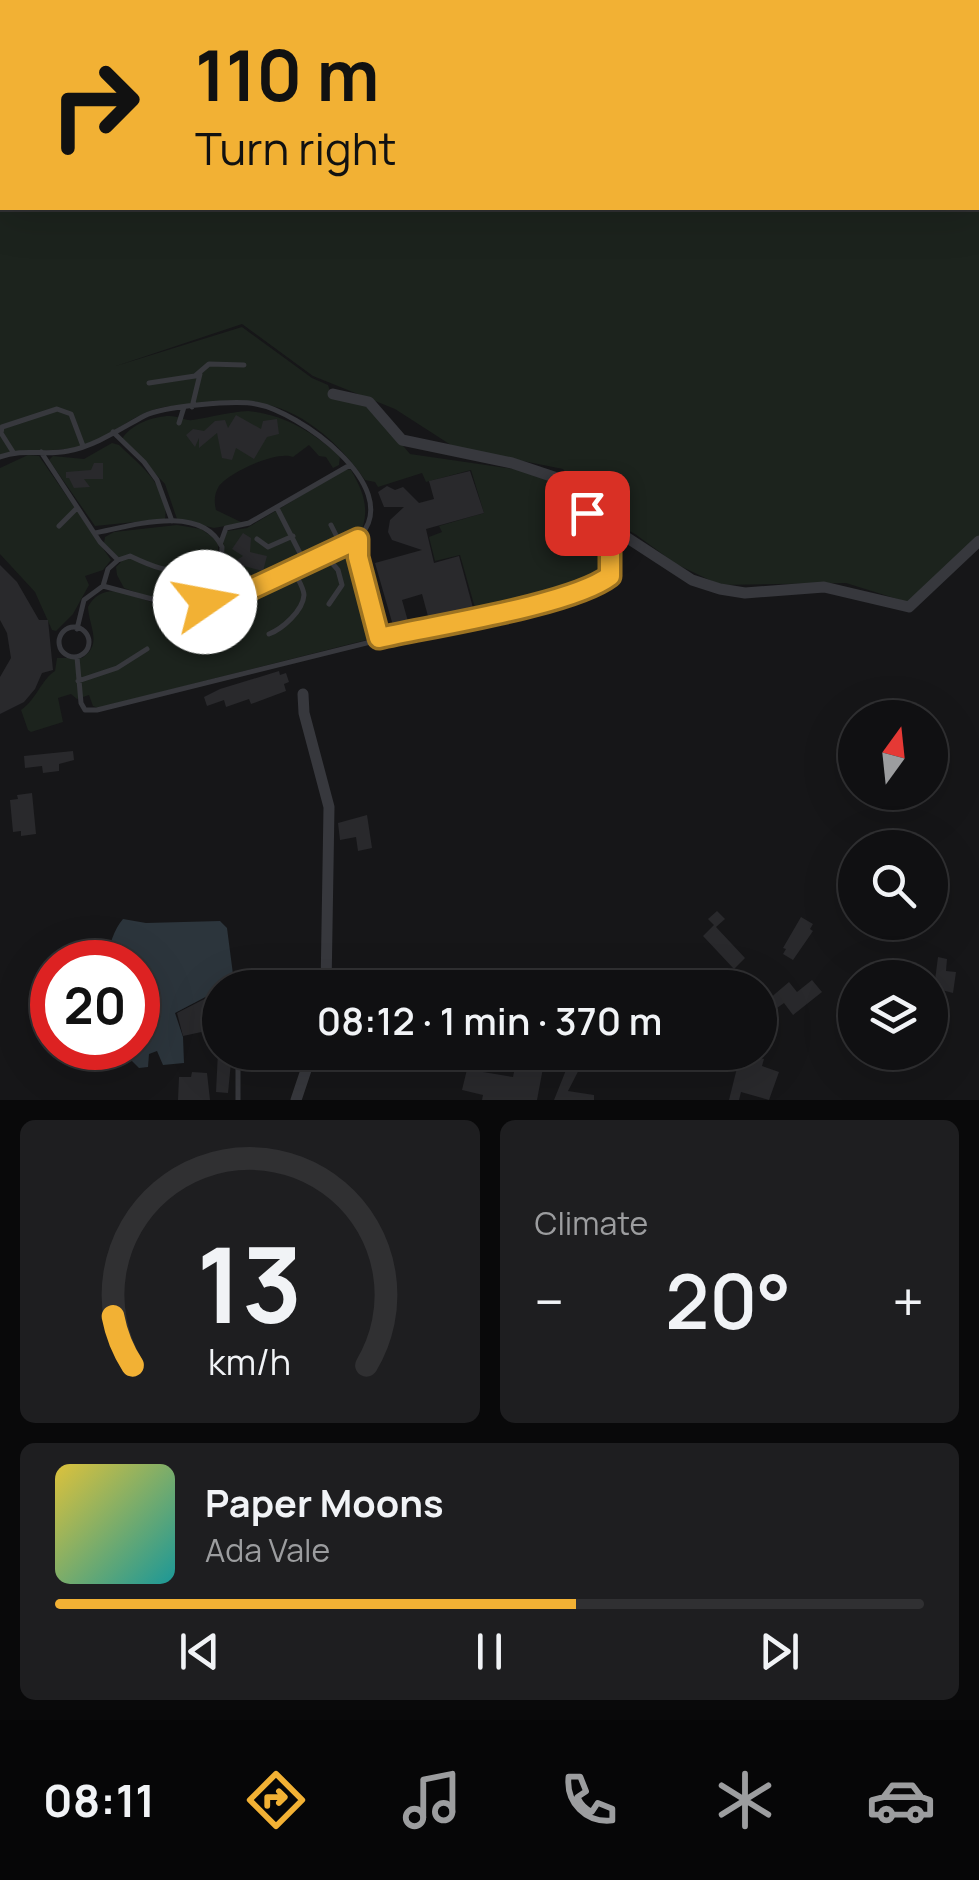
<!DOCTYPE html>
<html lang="en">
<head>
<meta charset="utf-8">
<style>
  body { margin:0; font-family:Manrope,sans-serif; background:#1e1e20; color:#f1f3f6; height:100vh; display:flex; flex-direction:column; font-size:38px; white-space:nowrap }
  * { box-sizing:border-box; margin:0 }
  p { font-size:32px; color:#9c9d9f }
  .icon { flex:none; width:55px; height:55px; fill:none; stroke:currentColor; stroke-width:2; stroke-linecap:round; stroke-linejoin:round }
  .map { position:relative; height:1100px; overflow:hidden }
  .drawer { display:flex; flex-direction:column; gap:20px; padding:20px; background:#09090a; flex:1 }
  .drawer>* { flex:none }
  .banner { position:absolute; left:0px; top:0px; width:980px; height:210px; box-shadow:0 10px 40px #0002,0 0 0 2px #303032; background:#f2b134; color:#111; overflow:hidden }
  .needle { width:65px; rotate:15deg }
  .tools { position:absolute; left:838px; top:700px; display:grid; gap:20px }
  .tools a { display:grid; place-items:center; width:110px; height:110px; border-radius:50%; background:#101012; box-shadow:0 10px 40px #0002,0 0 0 2px #303032; font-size:50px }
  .speed { position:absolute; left:30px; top:940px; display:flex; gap:20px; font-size:50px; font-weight:700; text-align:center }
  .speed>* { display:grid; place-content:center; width:130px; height:130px; border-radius:50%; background:#101012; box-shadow:0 10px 40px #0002,0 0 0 2px #303032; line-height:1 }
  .speed .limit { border:15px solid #d22; background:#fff; color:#111 }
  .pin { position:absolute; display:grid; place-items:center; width:85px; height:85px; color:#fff; margin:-42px; border-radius:20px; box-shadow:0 5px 15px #0006 }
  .me { position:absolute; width:110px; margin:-55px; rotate:78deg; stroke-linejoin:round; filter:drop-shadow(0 0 8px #0008) }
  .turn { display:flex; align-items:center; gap:35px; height:210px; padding:0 30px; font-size:45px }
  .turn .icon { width:130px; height:130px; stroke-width:2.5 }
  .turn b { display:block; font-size:70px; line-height:85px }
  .big { font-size:75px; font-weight:600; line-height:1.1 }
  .drawer .widget { flex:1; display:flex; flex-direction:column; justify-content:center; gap:15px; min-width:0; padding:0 35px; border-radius:15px; background:#1e1e20 }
  .drawer .dial { align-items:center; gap:0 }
  .dial svg { height:260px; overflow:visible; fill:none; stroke:#303032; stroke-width:7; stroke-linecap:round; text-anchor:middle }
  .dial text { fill:#f1f3f6; stroke:none }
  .song { display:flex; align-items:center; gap:30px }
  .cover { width:120px; height:120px; border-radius:15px; background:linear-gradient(135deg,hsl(50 70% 55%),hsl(180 70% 35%)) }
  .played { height:10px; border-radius:5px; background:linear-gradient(90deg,#f2b134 60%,#303032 60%) }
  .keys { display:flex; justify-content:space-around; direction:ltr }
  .heat { display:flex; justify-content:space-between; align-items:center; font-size:55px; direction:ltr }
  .drawer .tiles { flex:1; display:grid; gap:20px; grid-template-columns:1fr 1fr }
  .widget:last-child { grid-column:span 2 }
  .trip { position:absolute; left:202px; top:970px; width:575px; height:100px; border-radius:50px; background:#101012; box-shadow:0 10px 40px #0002,0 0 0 2px #303032; font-weight:600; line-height:100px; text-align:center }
  .dock { display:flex; height:160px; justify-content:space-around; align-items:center; background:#060607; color:#9c9d9f }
  .dock .icon { width:70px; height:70px }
  .dock .selected { color:#f2b134 }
  .dock b { font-size:45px; color:#f1f3f6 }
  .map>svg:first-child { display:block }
  .green { fill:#1c231d; fill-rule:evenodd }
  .water { fill:#2c353c }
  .building { fill:#29292c }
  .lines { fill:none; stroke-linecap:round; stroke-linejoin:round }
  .service { stroke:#37383d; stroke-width:5 }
  .minor { stroke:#37383d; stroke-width:11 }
  .route-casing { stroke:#9d7322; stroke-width:25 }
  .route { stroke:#f2b134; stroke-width:18 }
</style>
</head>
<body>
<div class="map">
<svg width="979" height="1100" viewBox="0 0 979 1100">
  <rect width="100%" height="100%" fill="#161618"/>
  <path class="green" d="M0 0H979V537L907 602 846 583 720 585 676 564 635 534 593 511 563 469 454 447 395 409 313 376 242 324 116 366 242 327 312 378 328 385 332 397 368 404 410 454 534 472 552 479 608 538 603 576 475 608 460 555 435 561 429 537 442 532 439 526 484 513 471 470 426 482 422 473 378 487 375 482 365 480C341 445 299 405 253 403 238 403 222 405 207 406 192 406 175 404 160 408 134 414 115 433 91 443 61 455 30 446 0 456ZM2 2H978V208H2Z
    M248 411C286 415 312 432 340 456L339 465 333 468 326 457 319 456 309 445 293 457C277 450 228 473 219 486 214 494 214 502 216 510L243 523 214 528 177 519 165 484 122 439C130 425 153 416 170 416 179 416 185 421 193 420 212 417 229 412 248 411Z
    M112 443 119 445C140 465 170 488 165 519L95 526 49 460 53 456 84 459Z
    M28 455 39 456 111 560 103 570 85 576 89 585 73 614 56 631 52 630 35 592 0 554V468Z
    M346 469 351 470C365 494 371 513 358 538L228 597 223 542 227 531 247 528Z
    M177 525 201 529 218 541V599C194 619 151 597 124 588L117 575 116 567 121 562 104 543 105 537 114 532Z
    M347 550 356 551 362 564 375 570 387 626 382 636 98 708 93 706 89 695 77 699 71 694 58 698 63 722 31 732 28 730 21 710C36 700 41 680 55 671L57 658H82C103 644 89 627 88 607 94 594 107 589 120 592 143 597 165 610 188 611 221 614 324 573 347 550Z"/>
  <path class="water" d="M123 919 146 923 220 921 227 928 234 982 175 1013 183 1037 184 1063 163 1065 157 1051 149 1054 148 1067 139 1068 131 1060 132 1048H138V962H108C107 950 114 929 123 919Z"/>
  <path class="building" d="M236 415 261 429 263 421 277 419 279 434 267 437 254 459 236 448 232 460 222 458 217 433 199 448V438L195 447 186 435 193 429 204 431 215 421 225 420 228 428Z
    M94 463H103V479H84L90 487 74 488 69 478H66V472L91 470Z
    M470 471 484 513 426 529 434 563 459 556 473 608 429 620 422 594 402 600 409 625 394 629 375 563 422 550 392 540 388 532 390 520 404 507H384L378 492 387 486 395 490 403 487 419 503 434 499 429 481Z
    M243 533 251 538 250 552 267 556 263 571 244 566 235 579 227 572 231 564 243 556 232 549Z
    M0 565 17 582 39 620H48L53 670 42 673 35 689 24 702 0 714V677L11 658 7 633 0 620Z
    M279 671 280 675 286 673 289 682 284 684 286 691 251 704 249 699 226 707 224 700 207 706 204 697 220 689Z
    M73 751 74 760 59 764V771L43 773 42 766 25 768 24 756Z
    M32 793 36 834 21 836V831L13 832 10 800 18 799 17 795Z
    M367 815 372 848 358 851 356 837 340 840 338 823Z
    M717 911 725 919 716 927 745 958 734 969 703 936 714 925 708 919Z
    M801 917 813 924 810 929 813 931 793 960 783 954 786 949 783 948Z
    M938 957 947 959 946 971 956 972 953 993 934 988Z
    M812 980 822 992 793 1015 784 1003 777 1008 769 999 789 982 797 992Z
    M220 991V1028L183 1036 177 1013Z
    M218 1052H232L228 1093 216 1092Z
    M518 1052H546L537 1100H482L483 1095 462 1090 470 1057 479 1059 477 1071 513 1077Z
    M741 1052H752L751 1056 764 1059 762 1066 779 1072 769 1100 741 1092 739 1100H729Z
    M572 1055 584 1060 568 1091 594 1095V1100H554Z
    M192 1072 207 1073 210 1100H178L179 1077H191Z"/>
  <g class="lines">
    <path class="service" d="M149 383 195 376 209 364 244 365
      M192 407 200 374
      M179 423 184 407
      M113 432 144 462 157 480 172 521
      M13 452 1 433 2 427 57 409 71 414 83 446
      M41 452 100 542 118 560 108 569 103 586
      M0 457C23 448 45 456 68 451 95 446 120 429 144 416 163 406 235 400 256 404 298 411 403 486 361 535 347 552 227 602 202 608L182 607 103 586 84 600 77 629
      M277 508 305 563
      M331 525 342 547
      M59 526 77 508
      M95 533C131 526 201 503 222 547L219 602
      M257 539 268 547 293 536
      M358 539V557L379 638
      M221 542 226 528 249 523 350 465
      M191 554 192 569
      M326 556 338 570 342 585 329 604
      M118 560 130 556C151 566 169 574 192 569L203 577 208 592 186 640
      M59 642a15 15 0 1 1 30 0a15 15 0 1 1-30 0Z
      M269 634C282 629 303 611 304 595 304 588 297 578 294 571
      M77 657 81 703 85 710H97L592 587 611 575V538
      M78 681 117 668 147 649
      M238 1100V1052"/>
    <path class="minor" d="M333 394 369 402 402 440 512 463 554 477 611 538 626 537 692 580 720 589 745 593 824 587 909 607 979 541
      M303 694 304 713 329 807 326 988
      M296 1100 312 1052"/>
  </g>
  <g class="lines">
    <g class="route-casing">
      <path id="route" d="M205 602 202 608 232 598 358 539V557L379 638C432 626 572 605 610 576V538L587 513"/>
    </g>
    <use href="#route" class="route"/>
  </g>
</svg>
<div class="tools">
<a><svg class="needle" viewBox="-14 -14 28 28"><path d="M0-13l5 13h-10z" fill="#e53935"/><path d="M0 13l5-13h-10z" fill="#9c9d9f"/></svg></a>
<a><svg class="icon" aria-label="search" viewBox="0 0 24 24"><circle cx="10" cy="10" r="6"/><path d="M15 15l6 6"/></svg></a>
<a><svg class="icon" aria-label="layers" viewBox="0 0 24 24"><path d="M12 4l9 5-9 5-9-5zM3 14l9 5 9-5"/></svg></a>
</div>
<div class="speed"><div class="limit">20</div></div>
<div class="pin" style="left:587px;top:513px;background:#d93025"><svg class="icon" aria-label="arrive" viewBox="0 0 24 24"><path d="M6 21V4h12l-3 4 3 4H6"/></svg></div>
<svg class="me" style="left:205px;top:602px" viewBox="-20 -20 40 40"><circle r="19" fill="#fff"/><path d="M0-13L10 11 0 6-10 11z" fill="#f2b134"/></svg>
<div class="trip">08:12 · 1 min · 370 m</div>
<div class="banner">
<div class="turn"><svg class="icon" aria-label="right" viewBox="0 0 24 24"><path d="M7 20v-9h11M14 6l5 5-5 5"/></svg><div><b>110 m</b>Turn right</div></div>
</div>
</div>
<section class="drawer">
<div class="tiles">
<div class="widget dial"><svg viewBox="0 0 100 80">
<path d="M14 69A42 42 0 1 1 86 69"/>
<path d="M14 69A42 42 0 0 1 8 54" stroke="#f2b134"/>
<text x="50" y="56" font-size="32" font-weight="700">13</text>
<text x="50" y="72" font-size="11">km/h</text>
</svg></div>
<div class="widget"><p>Climate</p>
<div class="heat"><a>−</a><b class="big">20°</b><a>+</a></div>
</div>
<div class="widget">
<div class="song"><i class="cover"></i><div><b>Paper Moons</b><p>Ada Vale</p></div></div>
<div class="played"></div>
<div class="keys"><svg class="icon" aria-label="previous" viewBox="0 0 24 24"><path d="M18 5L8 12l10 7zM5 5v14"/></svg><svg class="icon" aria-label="pause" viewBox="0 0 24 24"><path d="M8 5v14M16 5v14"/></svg><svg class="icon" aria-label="next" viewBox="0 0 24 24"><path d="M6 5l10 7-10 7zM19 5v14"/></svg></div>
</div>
</div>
</section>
<nav class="dock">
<b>08:11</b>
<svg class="icon selected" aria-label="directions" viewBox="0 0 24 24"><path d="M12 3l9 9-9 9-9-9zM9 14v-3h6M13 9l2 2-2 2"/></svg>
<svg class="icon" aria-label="music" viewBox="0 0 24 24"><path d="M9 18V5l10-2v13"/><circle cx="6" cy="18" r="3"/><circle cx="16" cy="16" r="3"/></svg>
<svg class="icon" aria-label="phone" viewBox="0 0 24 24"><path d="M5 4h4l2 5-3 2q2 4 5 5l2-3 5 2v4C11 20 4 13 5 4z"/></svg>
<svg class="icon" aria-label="climate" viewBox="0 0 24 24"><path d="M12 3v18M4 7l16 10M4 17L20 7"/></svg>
<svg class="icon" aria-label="car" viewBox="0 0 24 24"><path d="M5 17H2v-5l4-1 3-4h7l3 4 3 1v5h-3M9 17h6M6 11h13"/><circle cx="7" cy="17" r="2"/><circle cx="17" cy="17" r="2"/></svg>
</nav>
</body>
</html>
